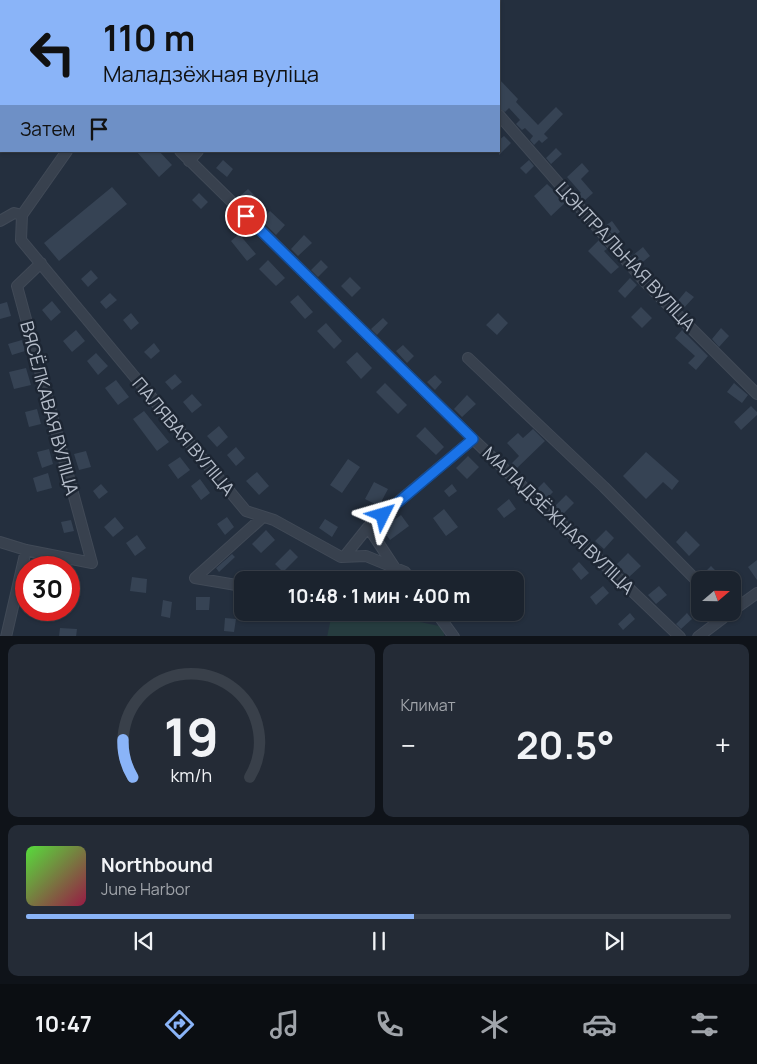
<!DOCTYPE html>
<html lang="ru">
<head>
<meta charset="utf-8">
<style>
  body { margin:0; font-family:Manrope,sans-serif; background:#242b36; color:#f1f3f6; height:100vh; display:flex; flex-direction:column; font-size:19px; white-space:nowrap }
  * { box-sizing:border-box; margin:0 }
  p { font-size:16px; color:#a0a4aa }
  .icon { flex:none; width:28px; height:28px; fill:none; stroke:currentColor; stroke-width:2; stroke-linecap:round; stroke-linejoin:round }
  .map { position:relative; height:636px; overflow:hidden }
  .side { display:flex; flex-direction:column; gap:8px; padding:8px; background:#0f1319; flex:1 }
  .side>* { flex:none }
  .guide { position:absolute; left:0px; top:0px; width:500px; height:152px; box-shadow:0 1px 4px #0004,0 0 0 1px #39404a; background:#8ab4f8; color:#111; overflow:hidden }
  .needle { width:32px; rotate:70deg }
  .fabs { position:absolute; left:691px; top:571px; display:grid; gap:10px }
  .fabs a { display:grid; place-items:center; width:50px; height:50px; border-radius:10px; background:#1b232e; box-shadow:0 1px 4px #0004,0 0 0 1px #39404a; font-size:25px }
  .speed { position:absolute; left:15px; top:556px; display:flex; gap:10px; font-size:25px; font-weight:700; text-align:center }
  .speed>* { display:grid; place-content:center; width:65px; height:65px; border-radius:50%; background:#1b232e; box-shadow:0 1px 4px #0004,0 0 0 1px #39404a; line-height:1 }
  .speed .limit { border:8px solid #d22; background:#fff; color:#111 }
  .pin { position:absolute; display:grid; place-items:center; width:42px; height:42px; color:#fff; margin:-21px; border:2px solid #fff; border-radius:50%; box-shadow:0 1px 5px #0007 }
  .me { position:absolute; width:55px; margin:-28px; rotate:50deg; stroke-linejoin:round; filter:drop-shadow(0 0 4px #0008) }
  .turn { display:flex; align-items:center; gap:18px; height:105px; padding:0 20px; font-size:22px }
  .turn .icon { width:65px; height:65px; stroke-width:2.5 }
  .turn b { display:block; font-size:35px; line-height:42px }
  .then { display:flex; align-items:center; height:48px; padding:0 20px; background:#0003; gap:10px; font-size:19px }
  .big { font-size:38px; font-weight:700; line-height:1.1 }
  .side .widget { flex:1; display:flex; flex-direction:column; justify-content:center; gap:8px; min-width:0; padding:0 18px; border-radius:10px; background:#242b36 }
  .side .dial { align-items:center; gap:0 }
  .dial svg { height:130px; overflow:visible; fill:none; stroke:#39404a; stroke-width:7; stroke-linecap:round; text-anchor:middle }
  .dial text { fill:#f1f3f6; stroke:none }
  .song { display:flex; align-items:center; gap:15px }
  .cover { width:60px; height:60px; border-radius:8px; background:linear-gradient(135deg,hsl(110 70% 55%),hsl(340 70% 35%)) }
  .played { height:5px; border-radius:2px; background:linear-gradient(90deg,#8ab4f8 55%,#39404a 55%) }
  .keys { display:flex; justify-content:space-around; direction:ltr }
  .heat { display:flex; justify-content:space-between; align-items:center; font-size:28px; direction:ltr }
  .side .tiles { flex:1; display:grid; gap:8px; grid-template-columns:1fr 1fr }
  .widget:last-child { grid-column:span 2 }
  .trip { position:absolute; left:234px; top:571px; width:290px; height:50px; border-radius:10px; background:#1b232e; box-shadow:0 1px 4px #0004,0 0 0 1px #39404a; font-weight:700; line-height:50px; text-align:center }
  .tabs { display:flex; height:80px; justify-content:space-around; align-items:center; background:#0b0e12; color:#a0a4aa }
  .tabs .icon { width:35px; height:35px }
  .tabs .current { color:#8ab4f8 }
  .tabs b { font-size:22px; color:#f1f3f6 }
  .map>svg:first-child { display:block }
  .green { fill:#263c3f }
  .building { fill:#364354 }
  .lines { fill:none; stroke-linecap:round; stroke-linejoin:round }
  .minor-casing { stroke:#414a57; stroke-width:12 }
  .minor { stroke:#38414e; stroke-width:10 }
  .route-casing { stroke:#114b97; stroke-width:12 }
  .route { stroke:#1a73e8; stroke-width:9 }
  .labels { text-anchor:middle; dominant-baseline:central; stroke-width:5; stroke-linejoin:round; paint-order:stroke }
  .street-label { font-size:18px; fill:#b4bcc9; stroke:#1d2633 }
</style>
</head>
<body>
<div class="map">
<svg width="757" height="637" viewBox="0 0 757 637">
  <rect width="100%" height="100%" fill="#242f3e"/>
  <path class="green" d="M332 613H377L444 627V636L327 637Z"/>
  <path class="building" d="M499 79 518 99 516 102 538 125 556 107 563 114 544 134 548 138 542 143 539 140 534 145 530 140 533 136 525 128 522 130 516 124 520 120 509 108 505 112 499 108Z
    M504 136 511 143 499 155V140Z
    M556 148 562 154 551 164 546 158Z
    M136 151H159L172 165 159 177Z
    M223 160 233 169 227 177 216 168Z
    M529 160 534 166 526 174 520 168Z
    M582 163 589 171 581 179 593 193 584 201 578 195 581 193 567 177Z
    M547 184 566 202 551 216 534 196Z
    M112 187 127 204 59 261 44 243Z
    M248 189 258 199 249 207 239 197Z
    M199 193 208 202 201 209 192 200Z
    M270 211 285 225 276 235 261 220Z
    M612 221 620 232 614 236 605 226Z
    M239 234 256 254 247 261 231 241Z
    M304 235 312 243 298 256 291 249Z
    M599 240 607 249 604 251 619 267 611 274 588 251Z
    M643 247 650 256 639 265 632 256Z
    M268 260 285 278 276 286 259 269Z
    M321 260 328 267 318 277 311 270Z
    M91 270 98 278 88 287 81 279Z
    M350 277 361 288 352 297 341 286Z
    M630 278 637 285 625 298 618 291Z
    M686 291 694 297 682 310 676 303Z
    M110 293 117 300 106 309 100 302Z
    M298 295 313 312 305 319 290 302Z
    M52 301 61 312 51 321 42 310Z
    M7 302 11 316 0 319V304Z
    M641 307 652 318 642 328 631 317Z
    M131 313 139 323 131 330 123 320Z
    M498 313 508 323 497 335 486 325Z
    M383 318 388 323 377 335 371 329Z
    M326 323 342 341 334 349 317 331Z
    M721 328 729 336 719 347 712 339Z
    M76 330 85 341 72 352 63 341Z
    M682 330 708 356 696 370 688 363 695 356 675 338Z
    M22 340 25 351 12 355 8 344Z
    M154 343 160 351 151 359 144 352Z
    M403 345 414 356 407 363 396 351Z
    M357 352 372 368 361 379 346 362Z
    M96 353 108 366 98 375 87 361Z
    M26 368 31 385 14 389 9 372Z
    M175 374 182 382 172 390 165 382Z
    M435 375 442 382 435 390 427 382Z
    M116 380 129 397 118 405 105 388Z
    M385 383 407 405 398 414 376 392Z
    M734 383 748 395 742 403 727 392Z
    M192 394 202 405 192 413 183 402Z
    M467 395 476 404 462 417 454 409Z
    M751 406 757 412V415L741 430 734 422Z
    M37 409 41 424 29 427 25 412Z
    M144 411 169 442 157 451 133 419Z
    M219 426 228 437 217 447 207 436Z
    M425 427 444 447 436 455 416 436Z
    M533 429 545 441 517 468 512 463 519 456 507 443 518 433 523 438Z
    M236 447 245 458 236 466 227 455Z
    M49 449 53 464 42 468 37 452Z
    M86 451 91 467 79 470 74 454Z
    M646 452 679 481 672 490 663 482 646 499 623 476Z
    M468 456 479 467 467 479 456 468Z
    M180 457 190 470 178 479 168 465Z
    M348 459 360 467 342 493 330 485Z
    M257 472 269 486 259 495 246 481Z
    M48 473 52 488 37 492 33 478Z
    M200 479 210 493 201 500 191 486Z
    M374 482 388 489 379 506 365 499Z
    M544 482 553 492 546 499 536 490Z
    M101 484 108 492 99 499 93 491Z
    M452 484 457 491 449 497 444 491Z
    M566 495 574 503 562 515 554 507Z
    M509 499 516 509 504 518 497 509Z
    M444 509 458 527 446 536 433 518Z
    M401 515 409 526 390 540 382 529Z
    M115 517 124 528 113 537 104 527Z
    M227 517 234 527 225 535 217 524Z
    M325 519 338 527 332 537 319 528Z
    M71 520 74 531 64 533 61 522Z
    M266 530 275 540 261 553 252 544Z
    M606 530 614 538 604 549 595 541Z
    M686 531 700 545 689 556 676 542Z
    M137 535 146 548 135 556 126 543Z
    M290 549 298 557 283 572 275 564Z
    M628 553 641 566 629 577 616 565Z
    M232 554 235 557 219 572 216 568Z
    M757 560V580L748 567Z
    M579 562 589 573 581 580 572 569Z
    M711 566 720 575 715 580H707L702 575Z
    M132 577 147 579 146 593 130 591Z
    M603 586 609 593 596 605 590 597Z
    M659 586 667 595 656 604 648 595Z
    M196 597H210L209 610H196Z
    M163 600 172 602 170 618 161 616Z
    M258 612H272V621L258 620Z
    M630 613 635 619 623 630 618 624Z
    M687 613 692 619 681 629 676 624Z
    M225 618 236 619 234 632 224 631Z
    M60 628 77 629 76 637H59Z"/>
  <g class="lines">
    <g class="minor-casing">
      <path id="minor" d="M45 0 46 1
        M397 0 398 1
        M161 1 162 0
        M499 115 645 282 757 394
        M180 151 473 439 680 637
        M189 161 198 151
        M22 215 21 240 246 511 274 520 341 557 366 556 405 572 411 580
        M0 221 14 213 22 215 67 151
        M468 358 604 487 700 584
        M0 542 26 550 92 563 17 286 41 263
        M344 557 368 527
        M395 568 368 527 473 439
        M242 586 195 578 263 517
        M732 611 757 593
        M436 612 454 637
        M6 637 26 550
        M698 637 731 612"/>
    </g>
    <use href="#minor" class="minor"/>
  </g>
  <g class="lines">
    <g class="route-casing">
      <path id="route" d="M246 216 473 439 383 515"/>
    </g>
    <use href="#route" class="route"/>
  </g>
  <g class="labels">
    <g class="street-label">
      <text transform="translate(626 256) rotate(47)">ЦЭНТРАЛЬНАЯ ВУЛІЦА</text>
      <text transform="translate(50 408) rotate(75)">ВЯСЁЛКАВАЯ ВУЛІЦА</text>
      <text transform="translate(184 436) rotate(50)">ПАЛЯВАЯ ВУЛІЦА</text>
      <text transform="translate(559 520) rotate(44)">МАЛАДЗЁЖНАЯ ВУЛІЦА</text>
    </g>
  </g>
</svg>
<div class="fabs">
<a><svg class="needle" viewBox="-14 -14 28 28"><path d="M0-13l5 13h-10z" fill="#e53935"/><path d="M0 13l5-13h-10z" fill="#a0a4aa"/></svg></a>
</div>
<div class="speed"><div class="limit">30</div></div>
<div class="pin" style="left:246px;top:216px;background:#d93025"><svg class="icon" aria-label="arrive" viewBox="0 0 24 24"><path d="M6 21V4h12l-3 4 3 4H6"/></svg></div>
<svg class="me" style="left:383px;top:515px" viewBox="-20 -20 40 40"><path d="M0-17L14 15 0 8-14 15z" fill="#1a73e8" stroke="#fff" stroke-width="4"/></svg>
<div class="trip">10:48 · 1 мин · 400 m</div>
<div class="guide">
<div class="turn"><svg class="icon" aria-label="left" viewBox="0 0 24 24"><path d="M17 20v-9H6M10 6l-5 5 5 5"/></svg><div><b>110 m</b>Маладзёжная вуліца</div></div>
<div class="then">Затем<svg class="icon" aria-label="arrive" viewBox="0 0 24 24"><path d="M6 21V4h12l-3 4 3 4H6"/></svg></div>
</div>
</div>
<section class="side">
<div class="tiles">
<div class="widget dial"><svg viewBox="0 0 100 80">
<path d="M14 69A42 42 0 1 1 86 69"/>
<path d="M14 69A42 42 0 0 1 8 46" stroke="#8ab4f8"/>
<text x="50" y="56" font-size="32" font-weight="700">19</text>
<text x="50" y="72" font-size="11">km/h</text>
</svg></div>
<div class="widget"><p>Климат</p>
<div class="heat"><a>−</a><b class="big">20.5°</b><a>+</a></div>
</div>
<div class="widget">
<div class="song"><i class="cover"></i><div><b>Northbound</b><p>June Harbor</p></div></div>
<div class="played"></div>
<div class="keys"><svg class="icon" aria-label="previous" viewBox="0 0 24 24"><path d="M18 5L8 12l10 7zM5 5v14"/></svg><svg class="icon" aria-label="pause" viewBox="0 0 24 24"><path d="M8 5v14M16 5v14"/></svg><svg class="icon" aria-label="next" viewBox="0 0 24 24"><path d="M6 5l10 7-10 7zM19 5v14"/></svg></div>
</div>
</div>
</section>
<nav class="tabs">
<b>10:47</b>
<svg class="icon current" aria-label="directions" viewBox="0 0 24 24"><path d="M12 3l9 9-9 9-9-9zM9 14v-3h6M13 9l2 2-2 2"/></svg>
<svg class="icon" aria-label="music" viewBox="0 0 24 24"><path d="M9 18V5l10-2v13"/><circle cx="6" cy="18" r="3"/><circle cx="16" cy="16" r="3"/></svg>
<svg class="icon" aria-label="phone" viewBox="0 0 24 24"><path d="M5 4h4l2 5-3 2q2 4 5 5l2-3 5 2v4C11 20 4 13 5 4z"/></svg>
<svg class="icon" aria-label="climate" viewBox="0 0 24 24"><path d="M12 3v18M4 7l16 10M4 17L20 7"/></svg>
<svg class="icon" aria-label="car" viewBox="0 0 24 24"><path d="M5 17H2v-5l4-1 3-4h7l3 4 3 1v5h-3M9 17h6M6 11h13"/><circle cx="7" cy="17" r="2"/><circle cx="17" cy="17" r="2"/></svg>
<svg class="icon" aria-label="filters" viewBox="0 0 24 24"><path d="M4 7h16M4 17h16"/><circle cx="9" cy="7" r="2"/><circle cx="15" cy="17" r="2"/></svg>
</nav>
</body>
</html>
